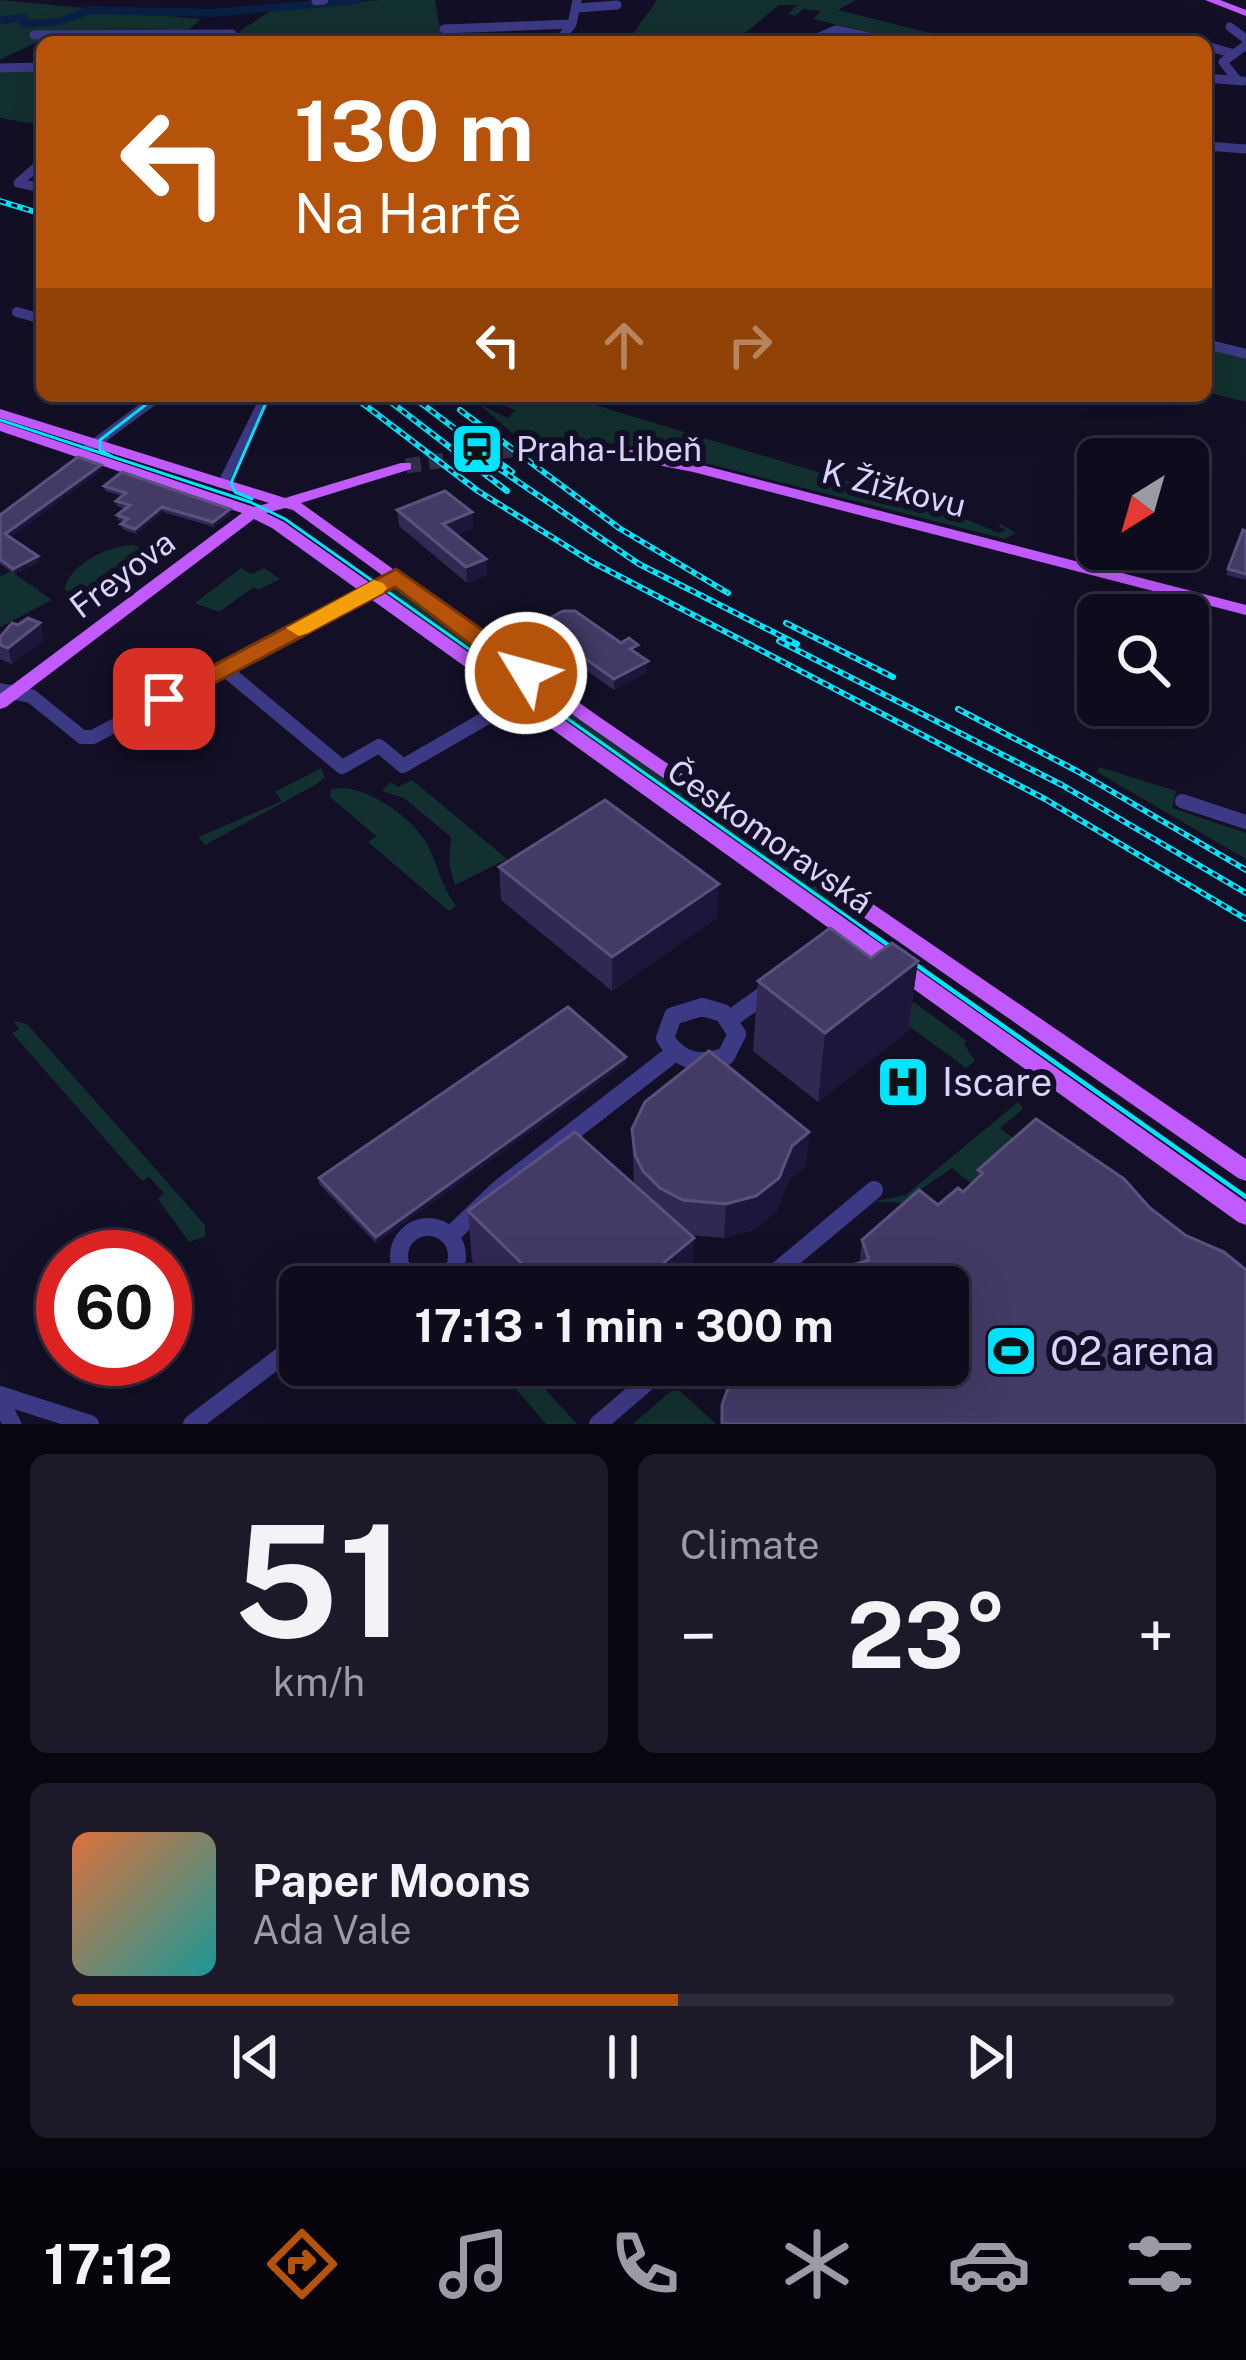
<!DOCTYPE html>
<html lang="en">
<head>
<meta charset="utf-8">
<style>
  body { margin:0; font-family:"Public Sans",sans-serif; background:#1c1929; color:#f1f3f6; height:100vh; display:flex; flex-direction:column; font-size:45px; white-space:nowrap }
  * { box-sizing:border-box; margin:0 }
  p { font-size:39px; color:#9b9ba3 }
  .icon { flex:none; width:66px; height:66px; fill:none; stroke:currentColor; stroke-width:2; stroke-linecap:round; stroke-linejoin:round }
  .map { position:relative; height:1424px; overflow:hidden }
  .details { display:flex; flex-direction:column; gap:30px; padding:30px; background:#08060f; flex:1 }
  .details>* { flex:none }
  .guide { position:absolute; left:36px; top:36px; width:1176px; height:366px; border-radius:18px; box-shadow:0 12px 48px #0002,0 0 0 3px #2e2b3b; background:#b45309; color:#fff; overflow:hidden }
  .needle { width:78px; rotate:217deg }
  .fabs { position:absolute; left:1077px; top:438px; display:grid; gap:24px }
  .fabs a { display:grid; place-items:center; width:132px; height:132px; border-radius:18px; background:#0e0b1c; box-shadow:0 12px 48px #0002,0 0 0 3px #2e2b3b; font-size:60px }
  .speed { position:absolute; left:36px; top:1230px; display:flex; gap:24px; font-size:60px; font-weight:700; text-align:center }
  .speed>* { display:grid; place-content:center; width:156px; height:156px; border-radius:50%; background:#0e0b1c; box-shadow:0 12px 48px #0002,0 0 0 3px #2e2b3b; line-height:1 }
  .speed .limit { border:18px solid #d22; background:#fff; color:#111 }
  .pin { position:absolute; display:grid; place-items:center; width:102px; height:102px; color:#fff; margin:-51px; border-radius:24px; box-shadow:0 6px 18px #0006 }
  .me { position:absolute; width:132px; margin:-66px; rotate:307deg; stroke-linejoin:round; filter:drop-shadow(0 0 9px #0008) }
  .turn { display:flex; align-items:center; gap:42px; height:252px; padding:0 60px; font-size:54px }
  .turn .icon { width:156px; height:156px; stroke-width:2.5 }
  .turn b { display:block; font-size:84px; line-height:102px }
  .lanes { display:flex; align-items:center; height:114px; padding:0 60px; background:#0003; justify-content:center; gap:60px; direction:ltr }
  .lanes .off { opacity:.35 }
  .big { font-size:90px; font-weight:700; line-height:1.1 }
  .details .tile { flex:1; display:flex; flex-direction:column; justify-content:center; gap:18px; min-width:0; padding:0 42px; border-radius:18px; background:#1c1929 }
  .details .dial { align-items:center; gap:0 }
  .dial b { font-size:156px; line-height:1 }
  .song { display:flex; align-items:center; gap:36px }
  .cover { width:144px; height:144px; border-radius:18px; background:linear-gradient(135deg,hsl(20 70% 55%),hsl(180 70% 35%)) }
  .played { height:12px; border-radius:6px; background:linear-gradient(90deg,#b45309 55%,#2e2b3b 55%) }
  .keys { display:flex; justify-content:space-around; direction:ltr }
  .heat { display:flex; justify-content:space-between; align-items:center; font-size:66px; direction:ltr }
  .details .tiles { flex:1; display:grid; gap:30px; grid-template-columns:1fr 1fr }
  .tile:last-child { grid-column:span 2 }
  .trip { position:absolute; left:279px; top:1266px; width:690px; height:120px; border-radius:18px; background:#0e0b1c; box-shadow:0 12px 48px #0002,0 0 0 3px #2e2b3b; font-weight:700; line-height:120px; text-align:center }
  .tabs { display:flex; height:192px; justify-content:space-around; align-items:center; background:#06040b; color:#9b9ba3 }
  .tabs .icon { width:84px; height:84px }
  .tabs .active { color:#b45309 }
  .tabs b { font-size:54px; color:#f1f3f6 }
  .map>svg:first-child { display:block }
  .green { fill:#12302f }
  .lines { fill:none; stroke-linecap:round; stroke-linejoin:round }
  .river { fill:#0a1f44; fill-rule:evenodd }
  .major-tunnel { stroke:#312d47; stroke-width:15; stroke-dasharray:15 8; stroke-linecap:butt }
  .minor-far3 { stroke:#3d3a85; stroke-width:9 }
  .minor-far2 { stroke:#3d3a85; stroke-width:10 }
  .minor-far1 { stroke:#3d3a85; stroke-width:14 }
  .minor { stroke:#3d3a85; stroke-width:18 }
  .major { fill:#c25bff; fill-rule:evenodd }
  .tram-far1 { stroke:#00e5ff; stroke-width:3 }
  .tram { stroke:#00e5ff; stroke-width:4.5 }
  .rail-casing { stroke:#00e5ff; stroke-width:6 }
  .rail { stroke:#130f26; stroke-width:3; stroke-dasharray:6; stroke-linecap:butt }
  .wall { fill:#312854 }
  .shaded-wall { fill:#1d163a }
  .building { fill:#433a66; stroke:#5a527e; stroke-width:3 }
  .route { fill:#b45309; stroke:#753606; stroke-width:3 }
  .slow { fill:#f59e0b }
  .labels { text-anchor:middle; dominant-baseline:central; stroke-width:12; stroke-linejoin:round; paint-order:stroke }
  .poi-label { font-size:33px; fill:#d9d4ff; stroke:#130f26; text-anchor:start }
  .street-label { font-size:33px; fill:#d9d4ff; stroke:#130f26 }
  .near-poi-label { font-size:39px; fill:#d9d4ff; stroke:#130f26; text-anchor:start }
</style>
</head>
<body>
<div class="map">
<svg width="1246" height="1424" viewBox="0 0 1246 1424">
  <rect width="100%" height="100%" fill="#130f26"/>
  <path class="green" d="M0 0 201 19 186 32 43 39 0 60Z
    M379 0H435L442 42H239L237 33 272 10Z
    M657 0H856L838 10 967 42H922L929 37 913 33 905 39 917 42H906L813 19 821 11 803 9 795 16 788 14 797 5H779L739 38 742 42H627Z
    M0 70H42V125L0 118Z
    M1206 349 1246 359V402L1206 392Z
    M496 396H565L947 511 999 533 1007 530 999 527 1001 524 1016 533 1005 539 650 449 585 440H520L479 404 508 418 515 410 489 400Z
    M135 545 146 551 147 563C125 586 95 610 65 590 68 564 111 544 135 545Z
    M241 568 251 574 264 568 280 579 258 590 254 587 219 612 195 603Z
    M11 571 52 600 0 627V577Z
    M394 586 517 673 505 680 382 592Z
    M550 696 702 802 690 810 538 703Z
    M1099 767 1176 791 1172 808 1246 833V859L1097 772Z
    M321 768 325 778 315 785 205 845 198 837 282 801 275 792Z
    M412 780 507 859 455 885 449 864 451 837 404 798 382 791 390 782 398 787Z
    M338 788C369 787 412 817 427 844 438 865 441 886 456 906L449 911 368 842 376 836 330 797 331 789Z
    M725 818 841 899 829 908 713 826Z
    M897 1001 915 1003 967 1041 964 1044 975 1061 966 1068 887 1010Z
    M13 1021 27 1024 205 1225V1237L189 1242 158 1199 164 1193 149 1177 142 1181 12 1033 19 1029Z
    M1018 1102 1023 1109 1000 1128 1020 1143 973 1185 952 1168 901 1203 875 1201 906 1195Z
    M495 1365H523L577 1424H546Z
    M679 1390 716 1424H633L671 1391Z"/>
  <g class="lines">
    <path class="river" d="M318 0H364L358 4 212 17 90 14 61 25 23 28 18 22 0 25V17L25 13 30 20 59 18 89 6 212 9Z"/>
    <path class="major-tunnel" d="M406 466 523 448"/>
    <path class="minor-far3" d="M316 1 324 0
      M578 8 617 5
      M1230 27 1246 39
      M444 29 572 24
      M34 35 232 34
      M558 42 572 24 577 0
      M808 42 836 30 891 42
      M1210 47 1234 54
      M0 68 42 67
      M1206 78 1243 81
      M1237 80 1223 62 1246 45
      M1206 146 1246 149
      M42 162 18 183 42 188"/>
    <path class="minor-far2" d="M17 312 42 319
      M1206 344 1246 354
      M82 453 159 396
      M223 483 266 396"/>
    <path class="minor-far1" d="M223 668 342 767 379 746 403 766 543 685
      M0 690 31 696 82 737H93L396 576
      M1182 801 1246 822"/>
    <path class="minor" d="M702 1007 723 1013 737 1034 726 1056C700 1066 680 1062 665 1038L673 1016Z
      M730 1019 768 992
      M399 1256a29 29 0 1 1 58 0a29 29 0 1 1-58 0Z
      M451 1235 500 1188 674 1053
      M377 1287 400 1271
      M758 1287 874 1190
      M0 1395 90 1424
      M0 1401 12 1424
      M192 1424 300 1342
      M598 1424 667 1365"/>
    <path class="major" d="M1205 0H1220L1246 10V16Z
      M0 409 285 498 401 463H411V469L301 503 595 714 1246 1159V1181L1238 1178 583 722 293 510 285 508 266 513 284 522 1246 1202V1225L1238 1222 272 528 254 519 6 707 0 709V694L242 513 0 431V422L254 507 269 503 0 418Z
      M523 443 632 450 694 463 1246 605V615L693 472 632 460 518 451V445Z"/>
    <path class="tram-far1" d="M0 420 250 502 285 519 875 936
      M115 458 100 450V440L157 396
      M252 499 235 492 231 483 269 396"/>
    <path class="tram" d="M871 933 1246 1197"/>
    <g class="rail-casing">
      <path id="rail" d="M0 201 42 214
        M353 396 478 491 592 562 1045 799 1246 919
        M383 396 507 491
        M421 403 512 472
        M460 410 619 528 728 593
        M498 468 639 564 797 644
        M786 623 893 677
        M779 641 1062 785 1246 893
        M958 709 1077 771 1246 870"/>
    </g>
    <use href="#rail" class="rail"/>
  </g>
  <path class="wall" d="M1098 465V546L1075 540 1083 493Z
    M102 470 10 537 38 556 39 562 15 574 0 564V515Z
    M104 486 230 509 231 514 214 527 163 512 136 534 122 529 121 524 124 522 118 520 117 515 125 509 117 506 116 501 122 496 105 491Z
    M397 510 472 512 473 528 457 535 486 559 487 575 467 583 399 526Z
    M1246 531V580L1226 575Z
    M1112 549H1176L1170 564Z
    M40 623 44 640 12 664 0 659V637L18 625Z
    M537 625 638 654 647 672 614 690 556 649 550 653 537 643Z
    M499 867 717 918 612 991 501 900Z
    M871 958 918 961 908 1031 818 1102 753 1051 758 981Z
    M626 1063 376 1243 319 1184V1178Z
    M632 1129 809 1132 806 1166 789 1180 776 1212 753 1230 724 1238 690 1235 692 1287H498L472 1261 468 1211 634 1185Z
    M978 1170 1246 1424H721L722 1405 861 1262 860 1258 862 1240 963 1192 976 1180Z
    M577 1365H599L587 1375Z"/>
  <path class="shaded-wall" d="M101 465 102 470 7 540 5 534Z
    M1202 468 1191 514 1188 522V499Z
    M162 507 163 512 136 534 135 529Z
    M230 509 231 514 214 527 213 522Z
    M472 512 473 528 445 540 443 524Z
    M38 556 39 562 15 574 13 569Z
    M486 559 487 575 467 583 466 567Z
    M40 623 44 640 12 664 8 648Z
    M556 638V649L550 653V642Z
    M648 661 647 672 614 690V679Z
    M719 884 717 918 612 991V957Z
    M918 961 908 1031 818 1102 825 1033Z
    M626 1057V1063L376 1243V1237Z
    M809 1132 806 1166 789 1180 776 1212 753 1230 724 1238 726 1204Z
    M694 1238 692 1287H634Z
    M587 1365H599L587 1375Z"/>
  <path class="building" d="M1108 446 1163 459H1101Z
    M78 457 101 465 5 534 38 556 13 569 0 559V515Z
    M1098 465V497L1083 493Z
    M1188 465 1202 468 1188 499Z
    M122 472 230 509 213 522 162 507 135 529 121 524 128 519 117 515 130 505 116 501 126 493 104 486Z
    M445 491 472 512 443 524 486 559 466 567 397 510Z
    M1243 530 1246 531V574L1228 569Z
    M563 611H575L621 643 629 638 638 645 630 649 648 661 614 679 556 638 550 642 536 632 542 628 537 625Z
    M28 618 40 623 8 648 0 645V637L12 623 18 625Z
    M605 800 719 884 612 957 499 867Z
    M830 928 871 958 892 943 918 961 825 1033 758 981Z
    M568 1007 626 1057 376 1237 319 1178Z
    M709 1051 809 1132 792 1146 779 1178 756 1196 726 1204 683 1200 660 1188 643 1171 635 1155 632 1129 645 1102Z
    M1036 1119 1124 1179 1150 1208 1185 1235 1224 1252 1246 1270V1424H722V1405L736 1365H948V1287H806L830 1272 869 1260 862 1240 919 1190 938 1205 958 1188 963 1192 983 1173 978 1170Z
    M575 1132 694 1238 634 1287H546L468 1211Z"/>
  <path class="route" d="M396 569 535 667 539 673 535 679H516L395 587 173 705 164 708 150 699Z"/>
  <path class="slow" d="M374 580 383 583 387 588 383 593 308 633 299 636 286 628Z"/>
  <defs>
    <g id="station-square" transform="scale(2.7)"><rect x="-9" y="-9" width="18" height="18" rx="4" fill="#00e5ff" stroke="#130f26"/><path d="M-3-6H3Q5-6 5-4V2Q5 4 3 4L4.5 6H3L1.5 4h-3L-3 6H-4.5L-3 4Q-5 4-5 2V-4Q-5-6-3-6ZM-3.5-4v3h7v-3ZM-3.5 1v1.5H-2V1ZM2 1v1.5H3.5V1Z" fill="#111"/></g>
    <g id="hospital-square" transform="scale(2.7)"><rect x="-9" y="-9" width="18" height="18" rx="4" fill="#00e5ff" stroke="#130f26"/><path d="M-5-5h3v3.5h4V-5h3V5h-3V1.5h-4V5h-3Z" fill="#111"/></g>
    <g id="stadium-square" transform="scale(2.7)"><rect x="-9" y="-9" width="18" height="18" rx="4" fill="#00e5ff" stroke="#130f26"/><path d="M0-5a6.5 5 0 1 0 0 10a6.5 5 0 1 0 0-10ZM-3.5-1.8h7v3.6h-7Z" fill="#111"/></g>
  </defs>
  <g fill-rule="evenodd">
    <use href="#station-square" x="477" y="449"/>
    <use href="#hospital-square" x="903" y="1082"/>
    <use href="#stadium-square" x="1011" y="1351"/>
  </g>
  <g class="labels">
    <g class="poi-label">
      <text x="516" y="449">Praha-Libeň</text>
    </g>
    <g class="street-label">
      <text transform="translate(894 488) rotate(14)">K Žižkovu</text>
      <text transform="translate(122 574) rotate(-37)">Freyova</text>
      <text transform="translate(770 836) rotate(35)">Českomoravská</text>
    </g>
    <g class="near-poi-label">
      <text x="942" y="1082">Iscare</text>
      <text x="1050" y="1351">O2 arena</text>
    </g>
  </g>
</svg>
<div class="fabs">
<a><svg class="needle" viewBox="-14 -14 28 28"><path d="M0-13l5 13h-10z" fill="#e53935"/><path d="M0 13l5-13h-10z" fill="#9b9ba3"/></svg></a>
<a><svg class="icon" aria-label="search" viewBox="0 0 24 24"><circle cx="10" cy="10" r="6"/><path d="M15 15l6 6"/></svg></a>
</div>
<div class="speed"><div class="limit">60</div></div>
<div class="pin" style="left:164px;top:699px;background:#d93025"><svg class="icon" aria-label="arrive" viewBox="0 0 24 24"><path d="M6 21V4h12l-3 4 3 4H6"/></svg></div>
<svg class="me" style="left:526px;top:673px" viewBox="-20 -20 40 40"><circle r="17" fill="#b45309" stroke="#fff" stroke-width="3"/><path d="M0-11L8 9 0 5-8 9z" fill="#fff"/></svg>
<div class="trip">17:13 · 1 min · 300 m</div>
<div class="guide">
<div class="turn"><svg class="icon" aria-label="left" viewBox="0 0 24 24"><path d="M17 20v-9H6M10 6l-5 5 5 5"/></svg><div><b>130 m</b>Na Harfě</div></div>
<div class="lanes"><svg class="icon" aria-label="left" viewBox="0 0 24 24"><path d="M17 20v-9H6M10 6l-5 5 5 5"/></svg><svg class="icon off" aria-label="ahead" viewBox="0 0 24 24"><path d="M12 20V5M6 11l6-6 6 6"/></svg><svg class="icon off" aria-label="right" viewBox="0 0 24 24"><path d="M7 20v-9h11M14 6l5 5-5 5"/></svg></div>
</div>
</div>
<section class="details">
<div class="tiles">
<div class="tile dial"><b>51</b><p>km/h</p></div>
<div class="tile"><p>Climate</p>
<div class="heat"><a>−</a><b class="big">23°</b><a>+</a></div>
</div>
<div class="tile">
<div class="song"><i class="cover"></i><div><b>Paper Moons</b><p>Ada Vale</p></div></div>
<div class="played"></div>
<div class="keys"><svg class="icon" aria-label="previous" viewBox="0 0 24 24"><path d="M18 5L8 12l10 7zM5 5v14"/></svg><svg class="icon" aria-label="pause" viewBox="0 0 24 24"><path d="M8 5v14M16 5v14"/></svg><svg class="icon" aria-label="next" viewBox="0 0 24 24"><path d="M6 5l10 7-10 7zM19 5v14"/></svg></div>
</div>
</div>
</section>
<nav class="tabs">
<b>17:12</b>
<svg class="icon active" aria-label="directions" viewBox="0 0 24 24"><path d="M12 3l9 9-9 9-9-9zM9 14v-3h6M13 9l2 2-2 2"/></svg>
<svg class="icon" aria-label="music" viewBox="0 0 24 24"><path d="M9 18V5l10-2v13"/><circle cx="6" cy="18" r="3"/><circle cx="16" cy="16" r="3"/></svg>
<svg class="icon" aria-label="phone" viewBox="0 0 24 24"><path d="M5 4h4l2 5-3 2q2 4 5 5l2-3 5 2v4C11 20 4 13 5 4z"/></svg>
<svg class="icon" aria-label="climate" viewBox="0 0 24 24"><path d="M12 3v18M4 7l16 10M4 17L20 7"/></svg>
<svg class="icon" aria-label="car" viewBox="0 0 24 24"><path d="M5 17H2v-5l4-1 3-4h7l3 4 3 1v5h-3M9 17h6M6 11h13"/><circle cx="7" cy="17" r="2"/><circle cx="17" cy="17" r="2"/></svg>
<svg class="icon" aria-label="filters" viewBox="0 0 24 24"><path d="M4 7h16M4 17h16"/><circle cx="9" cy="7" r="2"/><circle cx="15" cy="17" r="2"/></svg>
</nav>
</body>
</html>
